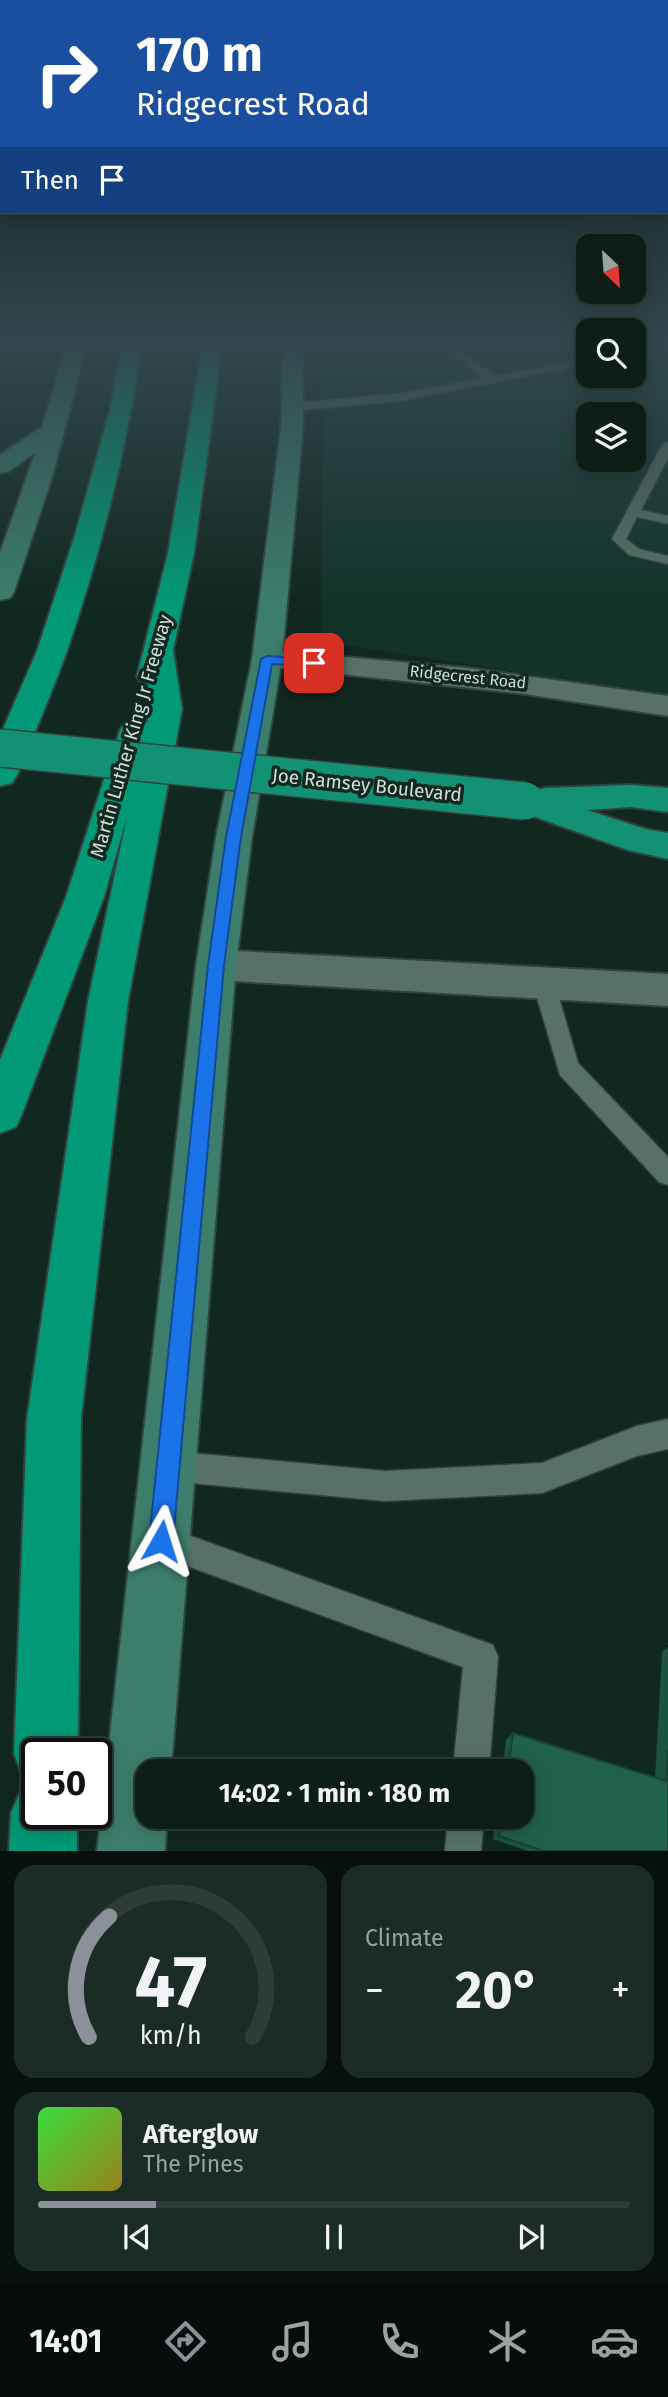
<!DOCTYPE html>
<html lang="en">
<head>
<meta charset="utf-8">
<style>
  body { margin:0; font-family:"Fira Sans",sans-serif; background:#1b2b25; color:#f1f3f6; height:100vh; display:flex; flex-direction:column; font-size:26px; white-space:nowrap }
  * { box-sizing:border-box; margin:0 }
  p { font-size:23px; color:#9aa2a2 }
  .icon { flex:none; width:38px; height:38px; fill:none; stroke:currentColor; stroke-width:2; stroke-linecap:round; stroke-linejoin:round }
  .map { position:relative; height:1851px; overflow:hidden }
  .side { display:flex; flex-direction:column; gap:14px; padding:14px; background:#07100d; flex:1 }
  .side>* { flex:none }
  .banner { position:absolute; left:0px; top:0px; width:668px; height:214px; box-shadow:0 4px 18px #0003,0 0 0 2px #2d3c37; background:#1a4fa0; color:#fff; overflow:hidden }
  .needle { width:46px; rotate:155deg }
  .tools { position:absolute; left:576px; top:234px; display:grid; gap:14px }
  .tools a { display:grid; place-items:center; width:70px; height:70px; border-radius:14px; background:#0d1e18; box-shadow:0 4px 18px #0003,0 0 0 2px #2d3c37; font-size:35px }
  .speed { position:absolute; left:21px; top:1738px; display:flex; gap:14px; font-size:35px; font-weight:700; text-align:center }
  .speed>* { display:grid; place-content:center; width:91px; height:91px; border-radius:50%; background:#0d1e18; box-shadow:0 4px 18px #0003,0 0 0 2px #2d3c37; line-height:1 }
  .speed .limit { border:4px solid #111; border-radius:10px; background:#fff; color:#111 }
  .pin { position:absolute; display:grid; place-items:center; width:60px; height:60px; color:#fff; margin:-30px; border-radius:14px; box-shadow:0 4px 10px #0006 }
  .me { position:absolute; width:77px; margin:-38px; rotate:6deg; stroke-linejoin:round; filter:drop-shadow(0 0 5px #0008) }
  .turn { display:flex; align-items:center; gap:24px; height:147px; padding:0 21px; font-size:32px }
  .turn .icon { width:91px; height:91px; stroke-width:2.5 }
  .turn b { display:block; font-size:49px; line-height:60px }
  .then { display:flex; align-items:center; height:66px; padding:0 21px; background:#0003; gap:14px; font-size:26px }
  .big { font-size:52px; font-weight:700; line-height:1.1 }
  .side .card { flex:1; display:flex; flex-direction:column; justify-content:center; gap:10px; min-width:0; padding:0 24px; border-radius:21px; background:#1b2b25 }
  .side .dial { align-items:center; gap:0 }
  .dial svg { height:182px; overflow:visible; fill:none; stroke:#2d3c37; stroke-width:7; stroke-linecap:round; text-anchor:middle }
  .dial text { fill:#f1f3f6; stroke:none }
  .song { display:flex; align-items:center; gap:21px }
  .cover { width:84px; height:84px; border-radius:10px; background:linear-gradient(135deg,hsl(120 70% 55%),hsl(50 70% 35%)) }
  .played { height:7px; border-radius:4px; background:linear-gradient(90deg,#8c9099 20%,#2d3c37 20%) }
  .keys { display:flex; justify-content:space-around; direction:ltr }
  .heat { display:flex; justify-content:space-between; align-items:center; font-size:38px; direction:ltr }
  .side .tiles { flex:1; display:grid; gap:14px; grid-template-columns:1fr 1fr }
  .card:last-child { grid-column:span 2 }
  .trip { position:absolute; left:135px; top:1759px; width:399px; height:70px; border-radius:21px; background:#0d1e18; box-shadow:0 4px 18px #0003,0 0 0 2px #2d3c37; font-weight:700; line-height:70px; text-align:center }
  .menu { display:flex; height:112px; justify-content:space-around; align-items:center; background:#050c0a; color:#9aa2a2 }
  .menu .icon { width:49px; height:49px }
  .menu .active { color:#8c9099 }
  .menu b { font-size:32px; color:#f1f3f6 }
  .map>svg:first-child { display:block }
  .built { fill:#13332a; fill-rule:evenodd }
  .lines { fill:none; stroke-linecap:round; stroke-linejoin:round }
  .service-casing { stroke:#32423c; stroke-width:3 }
  .tertiary-casing { stroke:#32423c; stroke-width:4 }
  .secondary-casing { stroke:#32423c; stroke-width:4 }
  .trunk-casing { stroke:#32423c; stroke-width:4 }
  .motorway-casing { stroke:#32423c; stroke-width:4 }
  .service { fill:#577167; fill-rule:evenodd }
  .tertiary { fill:#577167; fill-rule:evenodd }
  .secondary { fill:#3d7d6c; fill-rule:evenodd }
  .trunk { fill:#129174; fill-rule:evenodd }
  .motorway { fill:#019977; fill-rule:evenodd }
  .trunk-bridge-casing { stroke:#32423c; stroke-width:40; stroke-linecap:butt }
  .trunk-bridge { stroke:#129174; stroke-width:37 }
  .wall { fill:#1c5341 }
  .building { fill:#21604c; stroke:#174335; stroke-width:2 }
  .route { fill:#1a73e8; stroke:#114b97; stroke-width:2 }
  .labels { text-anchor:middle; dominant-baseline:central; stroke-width:7; stroke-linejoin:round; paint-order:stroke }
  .far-street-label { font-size:16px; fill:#d0ded9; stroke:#112820 }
  .street-label { font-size:19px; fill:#d0ded9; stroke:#112820 }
</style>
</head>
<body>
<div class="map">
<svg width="668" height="1851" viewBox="0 0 668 1851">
  <rect width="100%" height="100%" fill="#112820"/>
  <path class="built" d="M314 344H588V376H634V344H668V696L321 641 323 418ZM588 415H634V460H588Z"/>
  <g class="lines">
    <g class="service-casing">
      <path id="service" d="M289 344H320L293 349 289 348Z
        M439 344H452L495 376 588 358V364L402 401 292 411 286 407 292 403 402 393 483 378Z
        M655 344H668V348L634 355V349Z
        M668 441V458L641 510 668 516V524L637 517 626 539 639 549 668 556V564L629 555 612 539 662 445Z
        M544 975 552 978 555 984 578 1063 668 1157V1185L659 1182 560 1075 533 984 536 978Z
        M668 1419V1449L637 1456 542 1493 385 1501 169 1481 158 1477 154 1466 158 1455 169 1451 385 1471 542 1463 637 1426Z
        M163 1526 493 1645 498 1657 489 1771H453L463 1667 152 1553 147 1542 152 1531Z
        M448 1816H484L481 1851H445Z"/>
    </g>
    <g class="tertiary-casing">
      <path id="tertiary" d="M267 650 468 668 668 696V716L518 693 256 665 252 659 256 653Z
        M216 950 668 974V1006L216 980 202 976 196 965 202 954Z"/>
    </g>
    <g class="secondary-casing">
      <path id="secondary" d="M67 344H87L53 474 14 592 10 598 0 600V553L35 453 9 471 0 473V455L42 427Z
        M283 344H303V427L282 659 252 837 236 965 171 1771H147V1816H167L165 1851H97L196 965 216 837 252 659 281 427Z"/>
    </g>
    <g class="trunk-casing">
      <path id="trunk" d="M631 785 668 788V812L631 807 587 810 645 829 668 833V859L628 850 513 809 508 801 513 793C524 790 534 792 545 788Z"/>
    </g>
    <g class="motorway-casing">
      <path id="motorway" d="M122 344H142C127 447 101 552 67 651 52 693 34 734 17 775L12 783 0 786V736L37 651 75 535 110 410Z
        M199 344H219L220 361 194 553 173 650 182 709 128 1001 81 1419 78 1754H37V1782L23 1777 14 1754 27 1419 88 1001 127 817 104 897 22 1114 16 1127 0 1133V1060L66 897 120 730 125 723 136 720 147 723 150 709 148 684 141 683 137 676 168 553 200 361Z
        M37 1783V1813H77V1851H9L11 1813 21 1790Z"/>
    </g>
    <use href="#service" class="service"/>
    <use href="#tertiary" class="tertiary"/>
    <use href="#secondary" class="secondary"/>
    <use href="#trunk" class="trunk"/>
    <use href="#motorway" class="motorway"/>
    <g class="trunk-bridge-casing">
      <path id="trunk-bridge" d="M0 748 525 801"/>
    </g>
    <use href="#trunk-bridge" class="trunk-bridge"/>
  </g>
  <path class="wall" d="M668 1647V1851H528L493 1839 496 1816H522V1771H502L506 1740 513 1733 655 1778 662 1652Z"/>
  <path class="building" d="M513 1733 666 1781 668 1749V1851H544L499 1836 502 1816H522V1771H508Z"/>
  <linearGradient id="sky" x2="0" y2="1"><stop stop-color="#091612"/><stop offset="0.57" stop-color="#32484e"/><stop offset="1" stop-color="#32484e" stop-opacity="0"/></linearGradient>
  <rect width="668" height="603" fill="url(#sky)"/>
  <path class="route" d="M267 656 314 659 321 663 314 666 272 664 241 837 224 965 173 1541 170 1549 161 1553 153 1549 149 1541 208 965 226 837 261 659Z"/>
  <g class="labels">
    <g class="far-street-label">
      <text transform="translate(468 677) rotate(6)">Ridgecrest Road</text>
    </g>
    <g class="street-label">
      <text transform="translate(131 736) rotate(-74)">Martin Luther King Jr Freeway</text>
      <text transform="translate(367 785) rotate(6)">Joe Ramsey Boulevard</text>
    </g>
  </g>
</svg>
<div class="tools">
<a><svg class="needle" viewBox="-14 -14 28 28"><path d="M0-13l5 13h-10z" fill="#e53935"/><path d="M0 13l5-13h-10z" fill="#9aa2a2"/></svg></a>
<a><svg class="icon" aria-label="search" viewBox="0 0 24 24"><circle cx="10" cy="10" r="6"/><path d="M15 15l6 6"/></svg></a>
<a><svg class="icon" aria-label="layers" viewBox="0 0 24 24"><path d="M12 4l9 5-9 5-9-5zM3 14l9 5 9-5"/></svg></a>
</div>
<div class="speed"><div class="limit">50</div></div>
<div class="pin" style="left:314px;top:663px;background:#d93025"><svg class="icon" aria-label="arrive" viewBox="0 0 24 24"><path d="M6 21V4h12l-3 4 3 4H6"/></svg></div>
<svg class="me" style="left:161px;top:1541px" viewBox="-20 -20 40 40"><path d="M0-17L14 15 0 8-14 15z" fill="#1a73e8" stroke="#fff" stroke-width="4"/></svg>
<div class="trip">14:02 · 1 min · 180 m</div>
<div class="banner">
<div class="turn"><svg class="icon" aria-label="right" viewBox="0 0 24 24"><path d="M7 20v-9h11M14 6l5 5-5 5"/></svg><div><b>170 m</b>Ridgecrest Road</div></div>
<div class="then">Then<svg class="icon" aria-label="arrive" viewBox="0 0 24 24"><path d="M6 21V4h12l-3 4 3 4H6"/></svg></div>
</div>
</div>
<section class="side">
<div class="tiles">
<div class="card dial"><svg viewBox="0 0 100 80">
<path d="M14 69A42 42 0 1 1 86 69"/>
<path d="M14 69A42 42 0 0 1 23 16" stroke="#8c9099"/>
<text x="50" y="56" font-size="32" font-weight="700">47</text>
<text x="50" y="72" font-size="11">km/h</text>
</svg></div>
<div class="card"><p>Climate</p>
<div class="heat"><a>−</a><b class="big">20°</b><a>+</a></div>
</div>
<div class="card">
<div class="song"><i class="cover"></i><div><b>Afterglow</b><p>The Pines</p></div></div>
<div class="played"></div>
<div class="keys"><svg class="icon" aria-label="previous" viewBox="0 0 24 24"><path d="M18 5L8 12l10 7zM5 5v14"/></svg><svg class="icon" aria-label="pause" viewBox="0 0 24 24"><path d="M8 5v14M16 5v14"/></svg><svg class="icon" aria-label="next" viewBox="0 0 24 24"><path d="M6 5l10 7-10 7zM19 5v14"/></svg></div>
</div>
</div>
</section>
<nav class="menu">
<b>14:01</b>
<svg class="icon active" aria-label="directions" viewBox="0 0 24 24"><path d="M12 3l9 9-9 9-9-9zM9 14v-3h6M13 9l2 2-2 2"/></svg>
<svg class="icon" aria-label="music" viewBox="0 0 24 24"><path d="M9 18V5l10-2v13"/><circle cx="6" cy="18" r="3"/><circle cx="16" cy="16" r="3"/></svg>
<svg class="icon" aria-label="phone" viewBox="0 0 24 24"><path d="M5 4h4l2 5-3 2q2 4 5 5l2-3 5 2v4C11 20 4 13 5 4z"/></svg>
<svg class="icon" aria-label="climate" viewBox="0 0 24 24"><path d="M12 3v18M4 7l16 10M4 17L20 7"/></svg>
<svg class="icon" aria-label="car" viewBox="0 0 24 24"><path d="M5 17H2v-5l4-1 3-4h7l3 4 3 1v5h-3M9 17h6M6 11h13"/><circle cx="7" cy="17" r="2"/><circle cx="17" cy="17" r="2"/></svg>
</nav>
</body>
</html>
